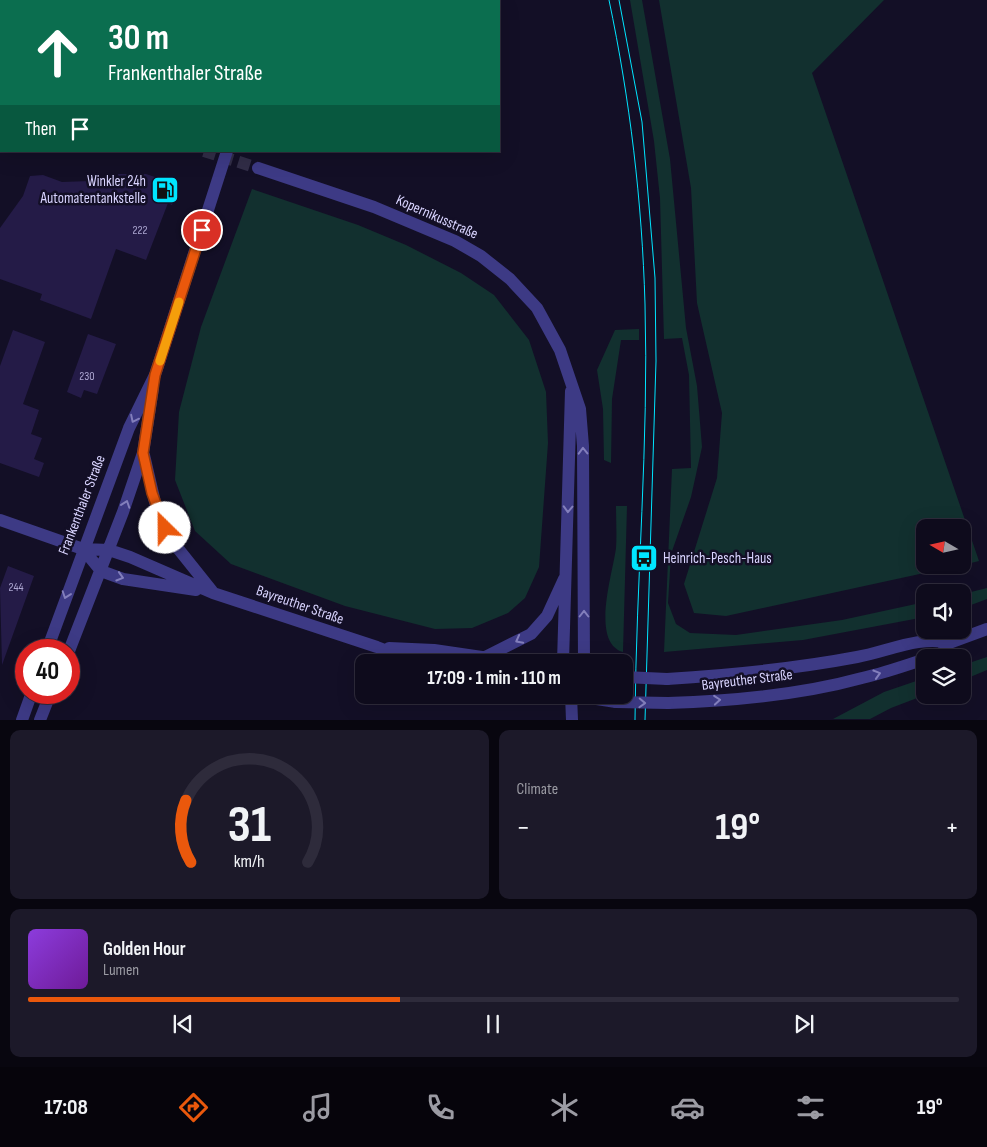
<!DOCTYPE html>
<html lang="en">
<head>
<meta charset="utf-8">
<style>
  body { margin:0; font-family:"Sofia Sans Condensed",sans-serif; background:#1c1929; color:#f1f3f6; height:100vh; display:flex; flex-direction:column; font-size:19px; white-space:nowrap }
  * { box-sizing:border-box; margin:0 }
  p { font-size:16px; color:#9b9ba3 }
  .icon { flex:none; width:28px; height:28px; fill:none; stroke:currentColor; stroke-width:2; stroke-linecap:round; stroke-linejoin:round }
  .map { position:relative; height:720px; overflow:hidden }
  .sheet { display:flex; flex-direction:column; gap:10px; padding:10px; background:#08060f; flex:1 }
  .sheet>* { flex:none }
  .guide { position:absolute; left:0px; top:0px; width:500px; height:152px; box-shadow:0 5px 20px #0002,0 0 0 1px #2e2b3b; background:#0b6e4f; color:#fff; overflow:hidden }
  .needle { width:32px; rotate:279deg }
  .tools { position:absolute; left:916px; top:519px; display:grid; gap:10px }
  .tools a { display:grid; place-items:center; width:55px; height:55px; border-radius:10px; background:#0e0b1c; box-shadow:0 5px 20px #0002,0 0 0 1px #2e2b3b; font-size:25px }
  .speed { position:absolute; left:15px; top:639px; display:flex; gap:10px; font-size:25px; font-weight:700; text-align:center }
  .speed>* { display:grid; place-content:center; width:65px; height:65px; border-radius:50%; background:#0e0b1c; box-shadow:0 5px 20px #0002,0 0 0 1px #2e2b3b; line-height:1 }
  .speed .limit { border:8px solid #d22; background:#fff; color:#111 }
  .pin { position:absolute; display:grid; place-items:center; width:42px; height:42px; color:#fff; margin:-21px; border:2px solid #fff; border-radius:50%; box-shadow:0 1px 5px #0007 }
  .me { position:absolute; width:55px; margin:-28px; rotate:337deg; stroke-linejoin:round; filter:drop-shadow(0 0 4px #0008) }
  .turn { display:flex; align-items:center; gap:18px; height:105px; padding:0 25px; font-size:22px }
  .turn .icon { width:65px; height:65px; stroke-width:2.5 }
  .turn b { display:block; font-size:35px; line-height:42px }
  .then { display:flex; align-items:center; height:48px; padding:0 25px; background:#0003; gap:10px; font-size:19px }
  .big { font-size:38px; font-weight:700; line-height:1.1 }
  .sheet .card { flex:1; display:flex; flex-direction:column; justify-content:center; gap:8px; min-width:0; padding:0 18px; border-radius:10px; background:#1c1929 }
  .sheet .dial { align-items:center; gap:0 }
  .dial svg { height:130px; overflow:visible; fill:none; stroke:#2e2b3b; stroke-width:7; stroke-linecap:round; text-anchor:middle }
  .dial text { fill:#f1f3f6; stroke:none }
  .song { display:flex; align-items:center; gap:15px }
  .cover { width:60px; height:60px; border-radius:8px; background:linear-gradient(135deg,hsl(270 70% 55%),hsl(280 70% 35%)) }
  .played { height:5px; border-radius:2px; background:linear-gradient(90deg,#ea580c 40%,#2e2b3b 40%) }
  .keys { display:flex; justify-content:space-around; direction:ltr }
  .heat { display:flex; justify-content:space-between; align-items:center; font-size:28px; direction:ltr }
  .sheet .tiles { flex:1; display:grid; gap:10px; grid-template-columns:1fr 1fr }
  .card:last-child { grid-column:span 2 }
  .trip { position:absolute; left:355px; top:654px; width:278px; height:50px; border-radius:10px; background:#0e0b1c; box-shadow:0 5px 20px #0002,0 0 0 1px #2e2b3b; font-weight:700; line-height:50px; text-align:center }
  .menu { display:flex; height:80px; justify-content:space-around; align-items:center; background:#06040b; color:#9b9ba3 }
  .menu .icon { width:35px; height:35px }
  .menu .current { color:#ea580c }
  .menu b { font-size:22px; color:#f1f3f6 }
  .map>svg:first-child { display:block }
  .green { fill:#12302f }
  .building { fill:#241b47 }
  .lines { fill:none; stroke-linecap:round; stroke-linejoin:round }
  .tertiary-tunnel { stroke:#312d47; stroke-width:12; stroke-dasharray:12 6; stroke-linecap:butt }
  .minor { stroke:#3d3a85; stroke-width:12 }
  .tertiary { stroke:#3d3a85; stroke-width:12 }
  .tram { stroke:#00e5ff; stroke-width:1 }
  .rail-casing { stroke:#00e5ff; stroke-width:5.5 }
  .rail { stroke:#130f26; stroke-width:4; stroke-dasharray:11; stroke-linecap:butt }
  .minor-bridge { stroke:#3d3a85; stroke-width:12 }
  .oneway { stroke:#837fbc }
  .route-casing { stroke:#983908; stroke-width:12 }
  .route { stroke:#ea580c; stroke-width:9 }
  .slow { stroke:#f59e0b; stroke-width:9 }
  .labels { text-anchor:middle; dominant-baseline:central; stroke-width:5; stroke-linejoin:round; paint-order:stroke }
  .number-label { font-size:12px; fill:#aca6d1 }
  .poi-label { font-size:15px; fill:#d9d4ff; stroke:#130f26; text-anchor:end }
  .street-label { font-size:15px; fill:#d9d4ff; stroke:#130f26 }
</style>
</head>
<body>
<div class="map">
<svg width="987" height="720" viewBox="0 0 987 720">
  <rect width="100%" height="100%" fill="#130f26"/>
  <path class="green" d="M630 0H642L670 159 686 328 697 386 702 447 691 497 671 554 668 603 676 624 690 633 736 635 842 620 925 602V617L803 640 664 652 672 469 691 468 689 375 682 338 664 339 660 198 654 141Z
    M659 0H884L812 73 979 561 963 565 962 528H925V565H961L726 616 694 613 684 584 717 478 722 413 697 303 691 188Z
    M252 189 358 225 406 245 461 273 494 295 529 340 546 392 548 443 539 567 525 598 508 613 472 628 435 629 345 606 231 564 195 531 175 480 179 412 201 327Z
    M639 329V340H621L612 399 611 463 604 460 603 409 597 370 615 330Z
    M616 506H627L623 652C590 642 613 573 616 548 617 535 616 520 616 506Z
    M987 588V599L963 608V594Z
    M987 657V670L963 680V665Z
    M925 678V695L891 708 870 719H833L884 692Z"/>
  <path class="building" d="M118 174H146L179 185 172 205 168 203 146 260 116 249 91 319 40 300 42 294 0 279V228L23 196 30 176 43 175 62 182 119 180Z
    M13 330 45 342 23 404 39 410 31 434 42 438 34 459 44 463 39 477 0 463V366Z
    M88 334 116 344 97 394 84 390 81 398 67 392Z
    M8 566 34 576 2 665 0 588Z"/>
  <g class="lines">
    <path class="tertiary-tunnel" d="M0 143 1 142
      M204 151 258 168"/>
    <path class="minor" d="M0 520 83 549
      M931 658 941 654 949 643 987 629
      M667 679C730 675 794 669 857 657 886 652 921 635 949 643
      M668 703C732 701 800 695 862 678 884 673 904 666 925 659
      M572 720 571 695 616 702"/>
    <path class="tertiary" d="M280 1V0
      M258 168 374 207 455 241 481 256 510 279 537 308 560 350 580 409 583 446 584 662
      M144 455 158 515 172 541 212 591
      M83 549 109 550 130 557 213 593 377 647 416 662
      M83 549 101 571 123 579 196 590
      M389 648 434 650 516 662
      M47 650 129 428 155 375 227 151
      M69 651 123 512 143 453 153 388
      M485 657 531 634 547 616 564 579
      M563 662 571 391
      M569 695H571
      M22 720 32 692
      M40 720 51 692"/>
    <path class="tram" d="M609 0C630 100 642 201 645 304 649 442 636 581 635 720
      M619 0 642 122 655 278 656 361 645 720"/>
    <g class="rail-casing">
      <path id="rail" d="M24 1 25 0
        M41 1 42 0
        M55 1 56 0
        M0 63 1 60
        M0 104 1 101
        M0 139 1 136"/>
    </g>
    <use href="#rail" class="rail"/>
    <path class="minor-bridge" d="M624 677 667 679
      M616 702 668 703"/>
  </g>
  <defs><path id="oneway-chevron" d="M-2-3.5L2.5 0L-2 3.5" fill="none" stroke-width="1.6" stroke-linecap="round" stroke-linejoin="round" transform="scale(1.25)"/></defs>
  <g class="oneway">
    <use href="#oneway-chevron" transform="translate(134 419) rotate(116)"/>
    <use href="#oneway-chevron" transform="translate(583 451) rotate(-91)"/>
    <use href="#oneway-chevron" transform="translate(126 504) rotate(-71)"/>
    <use href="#oneway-chevron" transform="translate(568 509) rotate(92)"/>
    <use href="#oneway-chevron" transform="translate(120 577) rotate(17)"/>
    <use href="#oneway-chevron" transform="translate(66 595) rotate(109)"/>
    <use href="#oneway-chevron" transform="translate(584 614) rotate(-90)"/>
    <use href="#oneway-chevron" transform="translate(519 640) rotate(152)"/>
    <use href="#oneway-chevron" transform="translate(877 674) rotate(-17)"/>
    <use href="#oneway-chevron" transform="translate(717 700) rotate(-5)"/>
    <use href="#oneway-chevron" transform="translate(642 703) rotate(2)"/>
  </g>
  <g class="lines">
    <g class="route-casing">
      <path id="route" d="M165 528 152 493 143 453 155 375 202 230"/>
    </g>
    <use href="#route" class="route"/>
    <path class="slow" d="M160 361 179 302"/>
  </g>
  <defs>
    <g id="fuel-square" transform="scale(1.4375)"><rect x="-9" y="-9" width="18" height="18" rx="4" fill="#00e5ff" stroke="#130f26"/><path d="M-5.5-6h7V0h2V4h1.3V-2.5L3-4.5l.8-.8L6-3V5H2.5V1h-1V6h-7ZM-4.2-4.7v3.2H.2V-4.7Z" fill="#111"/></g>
    <g id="bus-square" transform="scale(1.4375)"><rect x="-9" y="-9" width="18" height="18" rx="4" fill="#00e5ff" stroke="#130f26"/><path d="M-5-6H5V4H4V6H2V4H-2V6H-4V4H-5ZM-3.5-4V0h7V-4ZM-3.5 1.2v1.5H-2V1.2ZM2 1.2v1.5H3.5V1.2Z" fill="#111"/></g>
  </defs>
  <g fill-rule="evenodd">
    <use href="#fuel-square" x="165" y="190"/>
    <use href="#bus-square" x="644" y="558"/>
  </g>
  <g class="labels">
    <g class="number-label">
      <text x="140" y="230">222</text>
      <text x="87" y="376">230</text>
      <text x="16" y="587">244</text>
    </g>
    <g class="poi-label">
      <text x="146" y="181">Winkler 24h<tspan x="146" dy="17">Automatentankstelle</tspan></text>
      <text x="663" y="558" text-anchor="start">Heinrich-Pesch-Haus</text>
    </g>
    <g class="street-label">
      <text transform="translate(437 217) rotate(24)">Kopernikusstraße</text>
      <text transform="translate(82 505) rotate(-69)">Frankenthaler Straße</text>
      <text transform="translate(300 605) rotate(19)">Bayreuther Straße</text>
      <text transform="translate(747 680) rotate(-7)">Bayreuther Straße</text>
    </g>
  </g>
</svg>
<div class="tools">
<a><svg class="needle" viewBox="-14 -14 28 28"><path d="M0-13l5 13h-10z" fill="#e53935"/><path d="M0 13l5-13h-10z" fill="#9b9ba3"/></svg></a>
<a><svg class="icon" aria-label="sound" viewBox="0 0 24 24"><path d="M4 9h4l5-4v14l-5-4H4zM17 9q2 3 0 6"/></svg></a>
<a><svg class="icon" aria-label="layers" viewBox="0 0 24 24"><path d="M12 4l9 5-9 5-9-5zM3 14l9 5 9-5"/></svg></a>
</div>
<div class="speed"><div class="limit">40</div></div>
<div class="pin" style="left:202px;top:230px;background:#d93025"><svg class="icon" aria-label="arrive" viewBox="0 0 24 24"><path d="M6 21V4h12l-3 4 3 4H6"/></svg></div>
<svg class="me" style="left:165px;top:528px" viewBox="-20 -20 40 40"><circle r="19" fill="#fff"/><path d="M0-13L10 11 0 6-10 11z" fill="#ea580c"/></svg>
<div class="trip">17:09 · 1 min · 110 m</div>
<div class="guide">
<div class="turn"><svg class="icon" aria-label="ahead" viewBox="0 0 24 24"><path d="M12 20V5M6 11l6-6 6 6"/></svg><div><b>30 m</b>Frankenthaler Straße</div></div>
<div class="then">Then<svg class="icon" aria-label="arrive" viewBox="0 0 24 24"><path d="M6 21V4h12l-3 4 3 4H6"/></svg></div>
</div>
</div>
<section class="sheet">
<div class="tiles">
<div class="card dial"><svg viewBox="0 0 100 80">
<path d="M14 69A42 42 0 1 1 86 69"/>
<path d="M14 69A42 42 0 0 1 11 31" stroke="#ea580c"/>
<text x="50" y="56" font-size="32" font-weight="700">31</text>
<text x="50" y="72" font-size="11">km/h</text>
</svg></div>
<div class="card"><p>Climate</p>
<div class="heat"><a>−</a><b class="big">19°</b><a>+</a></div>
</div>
<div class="card">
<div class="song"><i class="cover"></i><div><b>Golden Hour</b><p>Lumen</p></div></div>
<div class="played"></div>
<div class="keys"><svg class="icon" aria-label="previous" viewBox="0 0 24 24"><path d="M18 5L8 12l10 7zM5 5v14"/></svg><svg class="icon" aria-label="pause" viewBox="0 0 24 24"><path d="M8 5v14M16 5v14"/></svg><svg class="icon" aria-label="next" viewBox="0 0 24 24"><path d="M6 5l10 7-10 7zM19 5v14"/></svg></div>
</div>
</div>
</section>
<nav class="menu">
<b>17:08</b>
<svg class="icon current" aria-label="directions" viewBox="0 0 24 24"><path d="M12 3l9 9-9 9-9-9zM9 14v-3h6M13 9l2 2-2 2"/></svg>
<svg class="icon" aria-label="music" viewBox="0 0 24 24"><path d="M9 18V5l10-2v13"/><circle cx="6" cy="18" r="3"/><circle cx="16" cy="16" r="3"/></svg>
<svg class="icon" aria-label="phone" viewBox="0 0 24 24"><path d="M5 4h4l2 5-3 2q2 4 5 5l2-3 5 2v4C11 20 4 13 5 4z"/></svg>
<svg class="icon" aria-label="climate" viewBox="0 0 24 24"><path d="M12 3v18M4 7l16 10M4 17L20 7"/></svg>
<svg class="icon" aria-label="car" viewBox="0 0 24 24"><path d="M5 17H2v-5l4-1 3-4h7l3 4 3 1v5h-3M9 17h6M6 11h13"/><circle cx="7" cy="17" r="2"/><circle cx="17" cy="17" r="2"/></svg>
<svg class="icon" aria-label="filters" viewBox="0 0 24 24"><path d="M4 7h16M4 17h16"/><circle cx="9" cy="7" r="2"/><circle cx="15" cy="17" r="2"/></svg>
<b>19°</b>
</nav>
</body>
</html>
